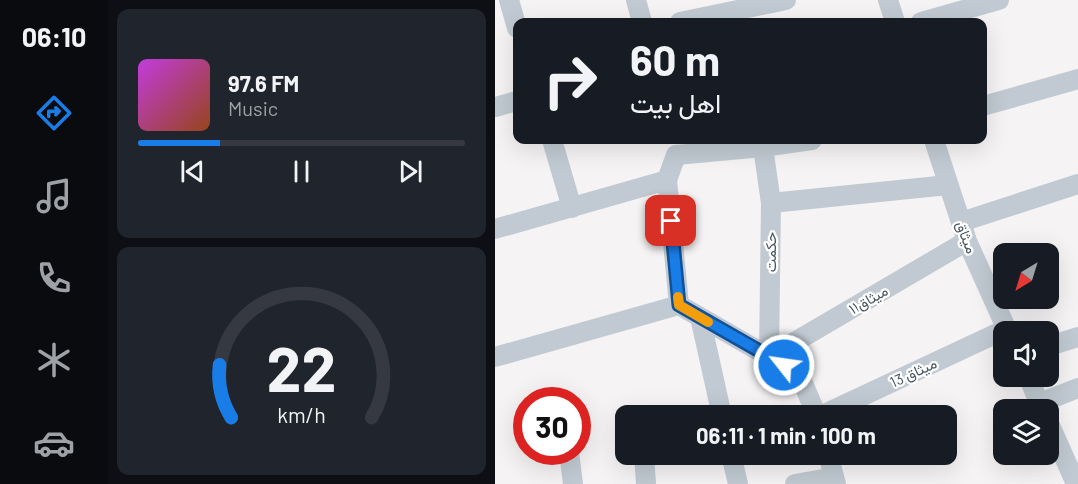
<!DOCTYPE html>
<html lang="en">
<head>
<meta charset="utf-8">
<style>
  body { margin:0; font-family:Barlow,Vazirmatn,sans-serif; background:#20242c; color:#f1f3f6; height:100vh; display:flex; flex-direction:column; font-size:22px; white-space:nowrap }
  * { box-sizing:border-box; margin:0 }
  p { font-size:20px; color:#9ea1a6 }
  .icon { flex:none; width:33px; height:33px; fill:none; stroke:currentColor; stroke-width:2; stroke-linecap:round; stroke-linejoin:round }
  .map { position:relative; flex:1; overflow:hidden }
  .panel { display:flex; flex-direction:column; gap:9px; padding:9px; background:#0d0f14; width:387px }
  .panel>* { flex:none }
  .top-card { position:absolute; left:18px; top:18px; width:474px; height:126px; border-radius:12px; box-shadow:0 6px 24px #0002; background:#171b24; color:#f1f3f6; overflow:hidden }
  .needle { width:39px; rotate:218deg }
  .controls { position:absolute; left:498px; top:243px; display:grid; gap:12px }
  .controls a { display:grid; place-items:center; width:66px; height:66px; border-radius:12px; background:#171b24; box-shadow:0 6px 24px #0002; font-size:30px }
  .speed { position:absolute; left:18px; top:387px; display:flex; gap:12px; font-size:30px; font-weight:700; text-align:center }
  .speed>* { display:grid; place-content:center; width:78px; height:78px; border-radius:50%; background:#171b24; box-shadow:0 6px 24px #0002; line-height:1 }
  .speed .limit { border:9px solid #d22; background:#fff; color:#111 }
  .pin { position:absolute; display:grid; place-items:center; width:51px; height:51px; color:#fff; margin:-26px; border-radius:12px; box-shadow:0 3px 9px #0006 }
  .me { position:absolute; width:66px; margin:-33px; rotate:300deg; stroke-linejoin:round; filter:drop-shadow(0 0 4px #0008) }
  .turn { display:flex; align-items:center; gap:21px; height:126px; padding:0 18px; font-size:27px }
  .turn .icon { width:78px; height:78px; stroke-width:2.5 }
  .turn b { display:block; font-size:42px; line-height:51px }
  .panel .card { flex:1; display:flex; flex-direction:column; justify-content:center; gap:9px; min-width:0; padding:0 21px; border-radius:12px; background:#20242c }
  .panel .dial { align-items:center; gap:0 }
  .dial svg { height:156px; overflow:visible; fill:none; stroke:#363941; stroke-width:7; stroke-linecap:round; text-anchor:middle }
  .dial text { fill:#f1f3f6; stroke:none }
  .song { display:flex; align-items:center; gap:18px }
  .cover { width:72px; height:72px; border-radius:9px; background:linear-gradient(135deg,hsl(290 70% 55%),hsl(20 70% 35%)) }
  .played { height:6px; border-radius:3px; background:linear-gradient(90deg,#197de8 25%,#363941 25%) }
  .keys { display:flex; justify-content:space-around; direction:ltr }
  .trip { position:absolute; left:120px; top:405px; width:342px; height:60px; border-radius:12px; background:#171b24; box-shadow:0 6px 24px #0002; font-weight:700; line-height:60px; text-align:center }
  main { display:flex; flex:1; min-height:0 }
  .tabs { display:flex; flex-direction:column; width:108px; justify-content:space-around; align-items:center; background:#090b0e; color:#9ea1a6 }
  .tabs .icon { width:42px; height:42px }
  .tabs .selected { color:#197de8 }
  .tabs b { font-size:27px; color:#f1f3f6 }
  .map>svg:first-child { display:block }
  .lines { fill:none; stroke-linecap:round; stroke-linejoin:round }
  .minor { stroke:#c1cad2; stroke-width:20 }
  .route-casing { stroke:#105197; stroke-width:15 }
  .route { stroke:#197de8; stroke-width:10 }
  .slow { stroke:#f59e0b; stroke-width:10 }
  .labels { text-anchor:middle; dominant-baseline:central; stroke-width:4.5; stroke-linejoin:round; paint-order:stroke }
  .street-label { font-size:15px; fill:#4a5761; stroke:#fff }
</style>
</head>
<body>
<main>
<nav class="tabs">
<b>06:10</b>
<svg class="icon selected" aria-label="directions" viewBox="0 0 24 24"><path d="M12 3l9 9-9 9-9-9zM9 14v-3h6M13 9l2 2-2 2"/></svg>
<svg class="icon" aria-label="music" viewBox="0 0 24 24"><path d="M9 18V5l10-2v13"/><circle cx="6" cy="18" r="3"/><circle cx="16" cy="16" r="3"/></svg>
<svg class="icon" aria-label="phone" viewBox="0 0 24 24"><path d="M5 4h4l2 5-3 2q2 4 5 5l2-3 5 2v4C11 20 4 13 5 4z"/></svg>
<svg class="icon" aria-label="climate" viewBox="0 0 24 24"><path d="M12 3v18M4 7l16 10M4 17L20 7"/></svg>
<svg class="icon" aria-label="car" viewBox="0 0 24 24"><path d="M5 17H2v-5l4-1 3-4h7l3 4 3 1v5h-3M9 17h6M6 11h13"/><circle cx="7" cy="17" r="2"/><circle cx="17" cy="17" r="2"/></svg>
</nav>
<section class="panel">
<div class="card">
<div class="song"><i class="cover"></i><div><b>97.6 FM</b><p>Music</p></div></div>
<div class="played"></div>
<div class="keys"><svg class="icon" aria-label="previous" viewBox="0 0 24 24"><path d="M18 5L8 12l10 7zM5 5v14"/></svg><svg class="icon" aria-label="pause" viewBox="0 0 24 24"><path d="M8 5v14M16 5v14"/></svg><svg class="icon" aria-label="next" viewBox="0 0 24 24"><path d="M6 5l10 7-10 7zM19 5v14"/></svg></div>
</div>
<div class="card dial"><svg viewBox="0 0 100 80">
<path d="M14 69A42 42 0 1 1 86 69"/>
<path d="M14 69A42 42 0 0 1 8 42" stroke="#197de8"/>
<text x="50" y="56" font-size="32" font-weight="700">22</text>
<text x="50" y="72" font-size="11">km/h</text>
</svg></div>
</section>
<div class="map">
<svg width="583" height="484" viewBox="0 0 583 484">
  <rect width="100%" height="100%" fill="#f5f3f3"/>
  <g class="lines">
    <path class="minor" d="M14 0 22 28
      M141 0 147 22
      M393 0 400 22
      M185 22 291 0
      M426 22 504 0
      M488 106 583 79
      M0 107 22 101
      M57 140 77 208
      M317 140 268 147 181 155 172 180 184 305 304 374 322 416
      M439 140 472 241 513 332
      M268 147 276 203 274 357
      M276 203 453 185
      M466 222 583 184
      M0 229 172 180
      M205 317 227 416
      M554 346 583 337
      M0 357 184 305
      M274 357 472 241
      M533 376 547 410
      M545 403 583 388
      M325 416 511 329
      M554 423 581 484
      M74 452 78 484
      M149 454 151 484
      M236 454 243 484
      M333 454 341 484
      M300 484 339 477"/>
  </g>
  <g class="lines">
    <g class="route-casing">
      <path id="route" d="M176 221 184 305 289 365"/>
    </g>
    <use href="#route" class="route"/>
    <path class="slow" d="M183 297 184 305 213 322"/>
  </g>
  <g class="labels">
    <g class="street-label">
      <text transform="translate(472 237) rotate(69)">میثاق</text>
      <text transform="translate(275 252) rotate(-90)">حکمت</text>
      <text transform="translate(373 299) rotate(-30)">میثاق۱۱</text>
      <text transform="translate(418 372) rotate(-25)">میثاق 13</text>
    </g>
  </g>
</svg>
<div class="controls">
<a><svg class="needle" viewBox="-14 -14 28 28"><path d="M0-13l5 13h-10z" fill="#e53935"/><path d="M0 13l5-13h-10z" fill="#9ea1a6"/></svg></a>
<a><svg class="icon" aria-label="sound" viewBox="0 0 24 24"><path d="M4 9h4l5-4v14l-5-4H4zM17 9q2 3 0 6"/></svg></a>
<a><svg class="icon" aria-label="layers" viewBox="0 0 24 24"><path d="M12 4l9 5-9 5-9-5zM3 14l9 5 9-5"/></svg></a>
</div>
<div class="speed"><div class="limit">30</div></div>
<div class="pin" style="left:176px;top:221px;background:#d93025"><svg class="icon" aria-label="arrive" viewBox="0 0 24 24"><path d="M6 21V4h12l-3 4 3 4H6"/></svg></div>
<svg class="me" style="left:289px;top:365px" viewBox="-20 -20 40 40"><circle r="17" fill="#197de8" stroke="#fff" stroke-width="3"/><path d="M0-11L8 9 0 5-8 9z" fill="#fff"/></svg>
<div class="trip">06:11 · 1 min · 100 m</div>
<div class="top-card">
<div class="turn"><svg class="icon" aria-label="right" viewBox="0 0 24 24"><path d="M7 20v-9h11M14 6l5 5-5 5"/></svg><div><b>60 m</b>اهل بیت</div></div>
</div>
</div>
</main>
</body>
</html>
